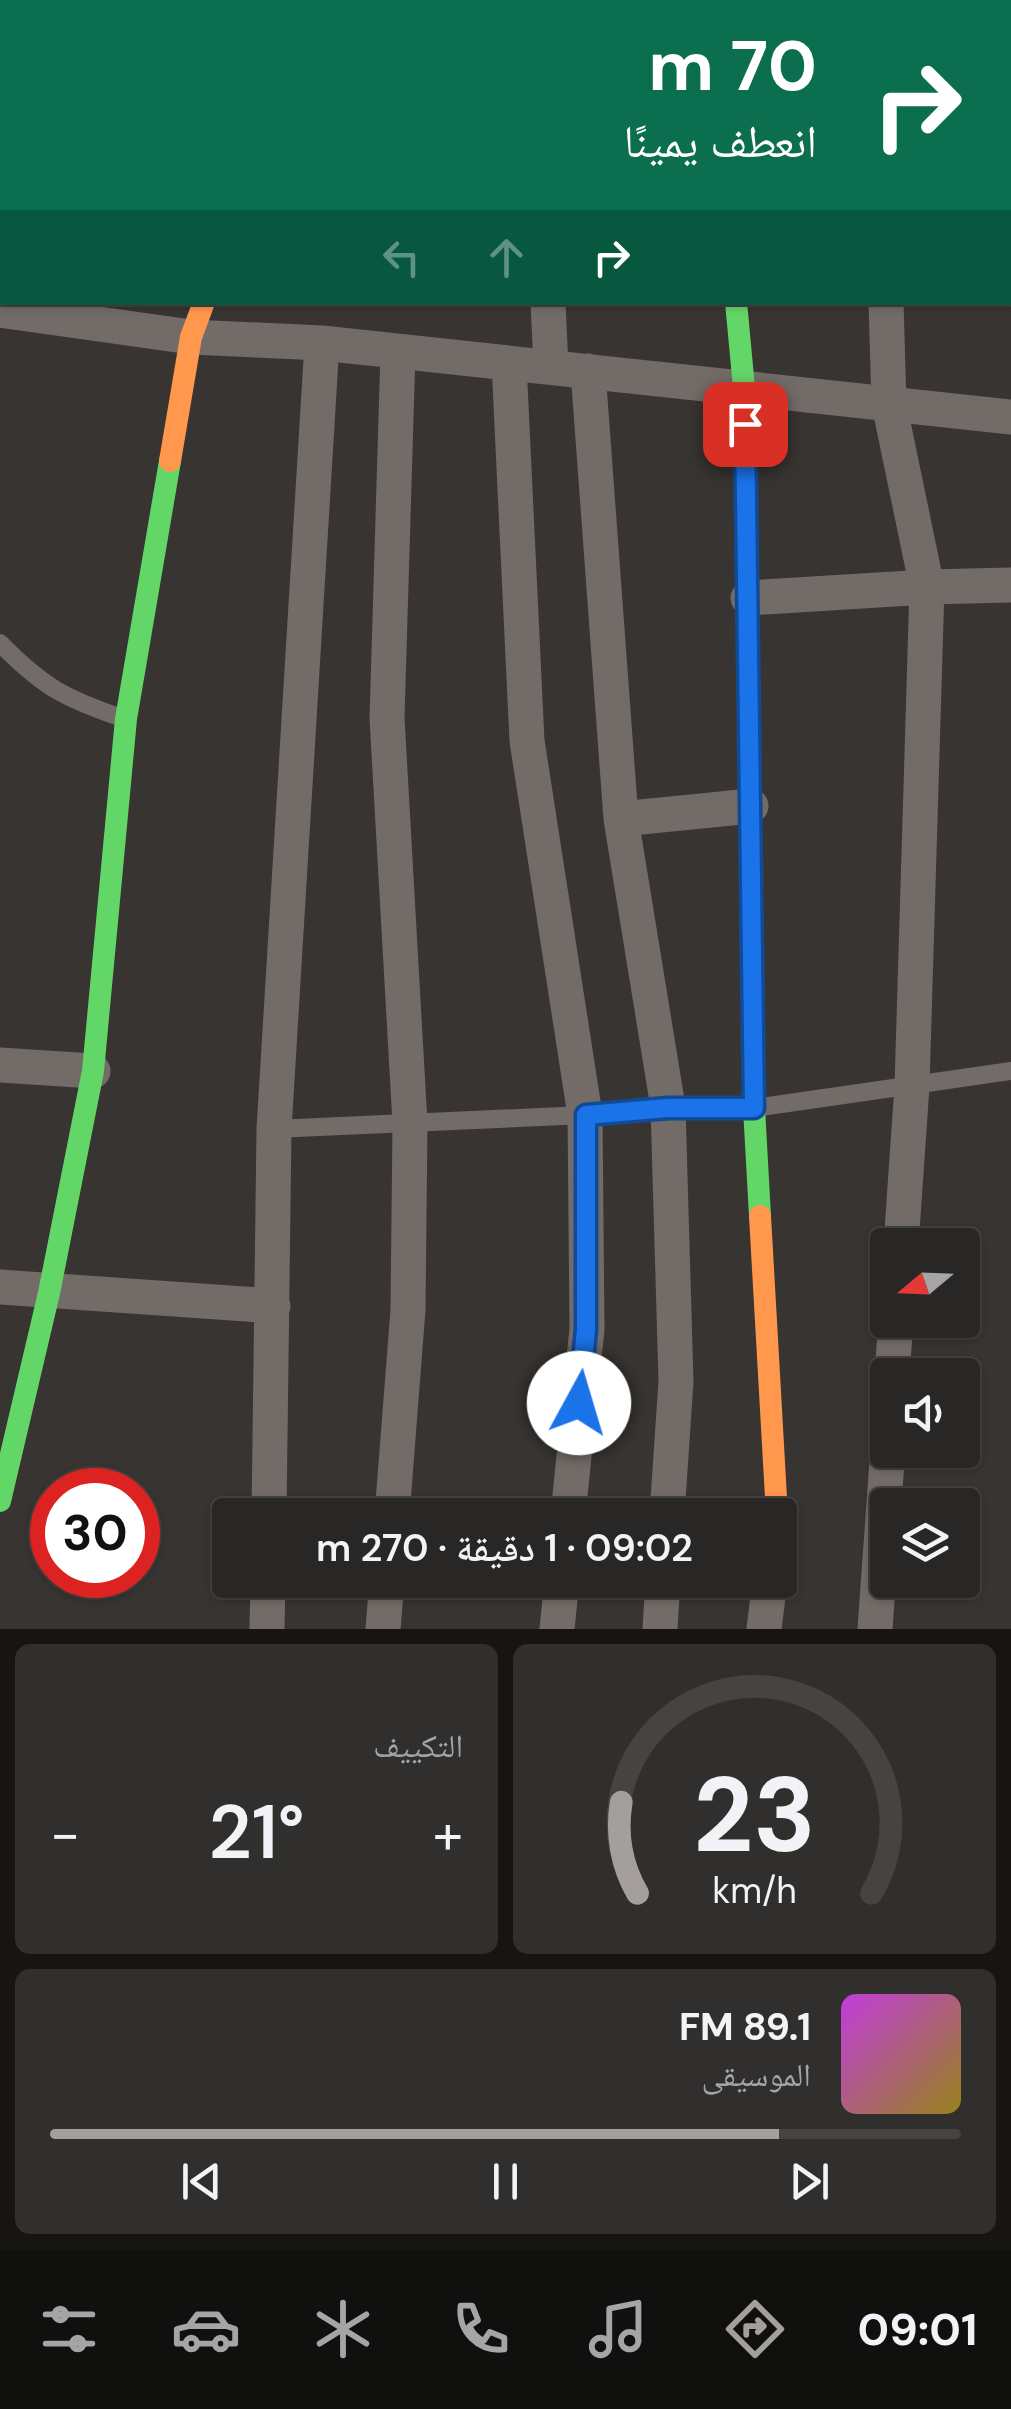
<!DOCTYPE html>
<html lang="ar">
<head>
<meta charset="utf-8">
<style>
  body { margin:0; font-family:"DM Sans","Noto Naskh Arabic",sans-serif; background:#312f2d; color:#f1f3f6; direction:rtl; height:100vh; display:flex; flex-direction:column; font-size:38px; white-space:nowrap }
  * { box-sizing:border-box; margin:0 }
  p { font-size:32px; color:#a5a5a7 }
  .icon { flex:none; width:55px; height:55px; fill:none; stroke:currentColor; stroke-width:2; stroke-linecap:round; stroke-linejoin:round }
  .map { position:relative; height:1629px; overflow:hidden; direction:ltr }
  .side { display:flex; flex-direction:column; gap:15px; padding:15px; background:#171514; flex:1 }
  .side>* { flex:none }
  .top-card { position:absolute; left:0px; top:0px; width:1012px; height:305px; box-shadow:0 2px 8px #0004,0 0 0 2px #454442; direction:rtl; background:#0b6e4f; color:#fff; overflow:hidden }
  .needle { width:65px; rotate:251deg }
  .fabs { position:absolute; left:870px; top:1228px; display:grid; gap:20px }
  .fabs a { display:grid; place-items:center; width:110px; height:110px; border-radius:10px; background:#292725; box-shadow:0 2px 8px #0004,0 0 0 2px #454442; font-size:50px }
  .speed { position:absolute; left:30px; top:1468px; display:flex; gap:20px; font-size:50px; font-weight:700; text-align:center }
  .speed>* { display:grid; place-content:center; width:130px; height:130px; border-radius:50%; background:#292725; box-shadow:0 2px 8px #0004,0 0 0 2px #454442; line-height:1 }
  .speed .limit { border:15px solid #d22; background:#fff; color:#111 }
  .pin { position:absolute; display:grid; place-items:center; width:85px; height:85px; color:#fff; margin:-42px; border-radius:20px; box-shadow:0 5px 15px #0006 }
  .me { position:absolute; width:110px; margin:-55px; rotate:6deg; stroke-linejoin:round; filter:drop-shadow(0 0 8px #0008) }
  .turn { display:flex; align-items:center; gap:35px; height:210px; padding:0 30px; font-size:45px }
  .turn .icon { width:130px; height:130px; stroke-width:2.5 }
  .turn b { display:block; font-size:70px; line-height:85px }
  .lanes { display:flex; align-items:center; height:95px; padding:0 30px; background:#0003; justify-content:center; gap:50px; direction:ltr }
  .lanes .off { opacity:.35 }
  .big { font-size:75px; font-weight:600; line-height:1.1 }
  .side .card { flex:1; display:flex; flex-direction:column; justify-content:center; gap:15px; min-width:0; padding:0 35px; border-radius:15px; background:#312f2d }
  .side .dial { align-items:center; gap:0 }
  .dial svg { height:260px; overflow:visible; fill:none; stroke:#454442; stroke-width:7; stroke-linecap:round; text-anchor:middle }
  .dial text { fill:#f1f3f6; stroke:none }
  .song { display:flex; align-items:center; gap:30px }
  .cover { width:120px; height:120px; border-radius:15px; background:linear-gradient(135deg,hsl(290 70% 55%),hsl(50 70% 35%)) }
  .played { height:10px; border-radius:5px; background:linear-gradient(90deg,#a49f9c 80%,#454442 80%) }
  .keys { display:flex; justify-content:space-around; direction:ltr }
  .heat { display:flex; justify-content:space-between; align-items:center; font-size:55px; direction:ltr }
  .side .tiles { flex:1; display:grid; gap:15px; grid-template-columns:1fr 1fr }
  .card:last-child { grid-column:span 2 }
  .trip { position:absolute; left:212px; top:1498px; width:585px; height:100px; border-radius:10px; background:#292725; box-shadow:0 2px 8px #0004,0 0 0 2px #454442; font-weight:600; line-height:100px; text-align:center; direction:rtl }
  .dock { display:flex; height:160px; justify-content:space-around; align-items:center; background:#10100f; color:#a5a5a7 }
  .dock .icon { width:70px; height:70px }
  .dock .current { color:#a49f9c }
  .dock b { font-size:45px; color:#f1f3f6 }
  .map>svg:first-child { display:block }
  .lines { fill:none; stroke-linecap:round; stroke-linejoin:round }
  .lane { stroke:#726b67; stroke-width:18 }
  .street { stroke:#726b67; stroke-width:35 }
  .fast { stroke:#63d668; stroke-width:22 }
  .slow { stroke:#ff974d; stroke-width:22 }
  .route-casing { stroke:#114b97; stroke-width:25 }
  .route { stroke:#1a73e8; stroke-width:18 }
</style>
</head>
<body>
<div class="map">
<svg width="1011" height="1629" viewBox="0 0 1011 1629">
  <rect width="100%" height="100%" fill="#373431"/>
  <g class="lines">
    <path class="lane" d="M0 643C44 688 66 699 125 719
      M274 1129 585 1115 668 1107 754 1108 1011 1071"/>
    <path class="street" d="M533 0 534 2
      M706 0V2
      M877 0V2
      M307 2 308 0
      M0 97 2 96
      M548 302 551 367
      M886 302 889 404 927 587 912 1086 901 1245
      M0 310 191 337 322 343 1011 417
      M509 363 527 741 585 1115 587 1329 568 1515
      M588 371 621 819 668 1107 676 1381 667 1515
      M748 598 927 587 1011 585
      M621 819 751 806
      M0 1065 93 1071
      M0 1287 273 1306
      M892 1375 896 1320
      M269 1515 274 1129 322 343
      M392 1515 408 1310 410 1123 387 718 398 351
      M267 1629 268 1580
      M383 1629 387 1580
      M557 1629 562 1580
      M660 1629 663 1580
      M764 1629 770 1580
      M875 1629 888 1447"/>
    <path class="fast" d="M736 302 744 388 754 1108 760 1216
      M0 1501 49 1293 93 1071 126 719 170 461"/>
    <path class="slow" d="M170 461 191 337 204 302
      M760 1216 777 1515"/>
  </g>
  <g class="lines">
    <g class="route-casing">
      <path id="route" d="M579 1403 586 1329V1115L668 1108H754L745 424"/>
    </g>
    <use href="#route" class="route"/>
  </g>
</svg>
<div class="fabs">
<a><svg class="needle" viewBox="-14 -14 28 28"><path d="M0-13l5 13h-10z" fill="#e53935"/><path d="M0 13l5-13h-10z" fill="#a5a5a7"/></svg></a>
<a><svg class="icon" aria-label="sound" viewBox="0 0 24 24"><path d="M4 9h4l5-4v14l-5-4H4zM17 9q2 3 0 6"/></svg></a>
<a><svg class="icon" aria-label="layers" viewBox="0 0 24 24"><path d="M12 4l9 5-9 5-9-5zM3 14l9 5 9-5"/></svg></a>
</div>
<div class="speed"><div class="limit">30</div></div>
<div class="pin" style="left:745px;top:424px;background:#d93025"><svg class="icon" aria-label="arrive" viewBox="0 0 24 24"><path d="M6 21V4h12l-3 4 3 4H6"/></svg></div>
<svg class="me" style="left:579px;top:1403px" viewBox="-20 -20 40 40"><circle r="19" fill="#fff"/><path d="M0-13L10 11 0 6-10 11z" fill="#1a73e8"/></svg>
<div class="trip">09:02 · 1 دقيقة · 270 m</div>
<div class="top-card">
<div class="turn"><svg class="icon" aria-label="right" viewBox="0 0 24 24"><path d="M7 20v-9h11M14 6l5 5-5 5"/></svg><div><b>70 m</b>انعطف يمينًا</div></div>
<div class="lanes"><svg class="icon off" aria-label="left" viewBox="0 0 24 24"><path d="M17 20v-9H6M10 6l-5 5 5 5"/></svg><svg class="icon off" aria-label="ahead" viewBox="0 0 24 24"><path d="M12 20V5M6 11l6-6 6 6"/></svg><svg class="icon" aria-label="right" viewBox="0 0 24 24"><path d="M7 20v-9h11M14 6l5 5-5 5"/></svg></div>
</div>
</div>
<section class="side">
<div class="tiles">
<div class="card dial"><svg viewBox="0 0 100 80">
<path d="M14 69A42 42 0 1 1 86 69"/>
<path d="M14 69A42 42 0 0 1 9 41" stroke="#a49f9c"/>
<text x="50" y="56" font-size="32" font-weight="700">23</text>
<text x="50" y="72" font-size="11">km/h</text>
</svg></div>
<div class="card"><p>التكييف</p>
<div class="heat"><a>−</a><b class="big">21°</b><a>+</a></div>
</div>
<div class="card">
<div class="song"><i class="cover"></i><div><b>89.1 FM</b><p>الموسيقى</p></div></div>
<div class="played"></div>
<div class="keys"><svg class="icon" aria-label="previous" viewBox="0 0 24 24"><path d="M18 5L8 12l10 7zM5 5v14"/></svg><svg class="icon" aria-label="pause" viewBox="0 0 24 24"><path d="M8 5v14M16 5v14"/></svg><svg class="icon" aria-label="next" viewBox="0 0 24 24"><path d="M6 5l10 7-10 7zM19 5v14"/></svg></div>
</div>
</div>
</section>
<nav class="dock">
<b>09:01</b>
<svg class="icon current" aria-label="directions" viewBox="0 0 24 24"><path d="M12 3l9 9-9 9-9-9zM9 14v-3h6M13 9l2 2-2 2"/></svg>
<svg class="icon" aria-label="music" viewBox="0 0 24 24"><path d="M9 18V5l10-2v13"/><circle cx="6" cy="18" r="3"/><circle cx="16" cy="16" r="3"/></svg>
<svg class="icon" aria-label="phone" viewBox="0 0 24 24"><path d="M5 4h4l2 5-3 2q2 4 5 5l2-3 5 2v4C11 20 4 13 5 4z"/></svg>
<svg class="icon" aria-label="climate" viewBox="0 0 24 24"><path d="M12 3v18M4 7l16 10M4 17L20 7"/></svg>
<svg class="icon" aria-label="car" viewBox="0 0 24 24"><path d="M5 17H2v-5l4-1 3-4h7l3 4 3 1v5h-3M9 17h6M6 11h13"/><circle cx="7" cy="17" r="2"/><circle cx="17" cy="17" r="2"/></svg>
<svg class="icon" aria-label="filters" viewBox="0 0 24 24"><path d="M4 7h16M4 17h16"/><circle cx="9" cy="7" r="2"/><circle cx="15" cy="17" r="2"/></svg>
</nav>
</body>
</html>
